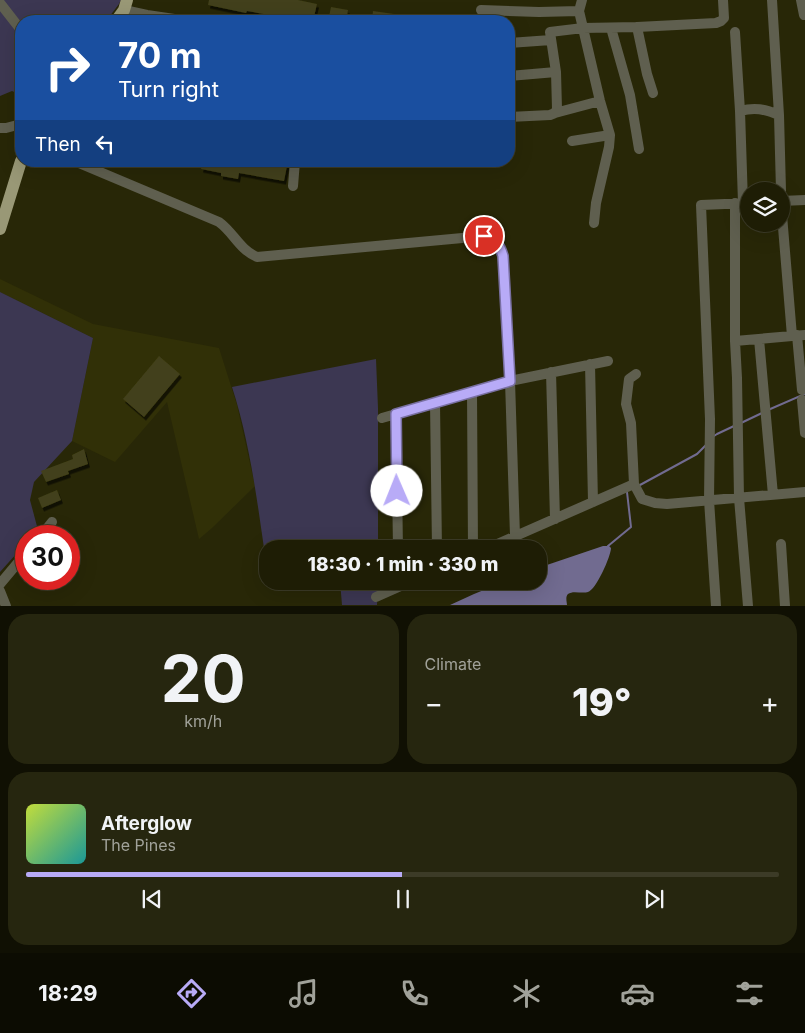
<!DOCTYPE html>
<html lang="en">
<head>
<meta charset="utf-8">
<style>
  body { margin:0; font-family:Inter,sans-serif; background:#26260f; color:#f1f3f6; height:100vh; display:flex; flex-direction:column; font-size:19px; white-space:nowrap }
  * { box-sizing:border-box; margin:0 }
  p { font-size:16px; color:#a1a29a }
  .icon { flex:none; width:28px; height:28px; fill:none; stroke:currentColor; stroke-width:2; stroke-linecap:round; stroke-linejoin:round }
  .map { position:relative; height:606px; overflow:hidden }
  .sheet { display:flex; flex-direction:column; gap:8px; padding:8px; background:#101003; flex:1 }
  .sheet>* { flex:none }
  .top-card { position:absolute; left:15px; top:15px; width:500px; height:152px; border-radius:20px; box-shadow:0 5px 20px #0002,0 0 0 1px #3c3b27; background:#1a4fa0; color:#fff; overflow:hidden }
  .fabs { position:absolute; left:740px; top:182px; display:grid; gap:10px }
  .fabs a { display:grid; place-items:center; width:50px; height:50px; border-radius:50%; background:#1e1d05; box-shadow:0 5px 20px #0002,0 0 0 1px #3c3b27; font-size:25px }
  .speed { position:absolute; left:15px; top:525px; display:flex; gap:10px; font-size:25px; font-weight:700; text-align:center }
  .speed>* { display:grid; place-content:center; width:65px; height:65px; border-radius:50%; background:#1e1d05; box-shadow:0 5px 20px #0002,0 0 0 1px #3c3b27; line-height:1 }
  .speed .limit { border:8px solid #d22; background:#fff; color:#111 }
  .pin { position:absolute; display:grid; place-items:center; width:42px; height:42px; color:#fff; margin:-21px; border:2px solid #fff; border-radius:50%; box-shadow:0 1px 5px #0007 }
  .me { position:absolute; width:55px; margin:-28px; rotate:359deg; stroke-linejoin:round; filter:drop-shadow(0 0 4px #0008) }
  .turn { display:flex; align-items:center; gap:18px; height:105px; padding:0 20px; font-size:22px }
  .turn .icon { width:65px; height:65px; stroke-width:2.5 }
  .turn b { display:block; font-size:35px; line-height:42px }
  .then { display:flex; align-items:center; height:48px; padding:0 20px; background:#0003; gap:10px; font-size:19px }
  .big { font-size:38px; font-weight:800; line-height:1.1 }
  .sheet .widget { flex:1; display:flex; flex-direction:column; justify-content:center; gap:8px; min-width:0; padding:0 18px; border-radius:20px; background:#26260f }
  .sheet .dial { align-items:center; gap:0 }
  .dial b { font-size:65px; line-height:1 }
  .song { display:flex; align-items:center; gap:15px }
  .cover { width:60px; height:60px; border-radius:8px; background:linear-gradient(135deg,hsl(70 70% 55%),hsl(180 70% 35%)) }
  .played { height:5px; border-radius:2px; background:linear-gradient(90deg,#b8abf7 50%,#3c3b27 50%) }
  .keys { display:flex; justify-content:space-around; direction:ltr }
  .heat { display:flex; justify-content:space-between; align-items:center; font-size:28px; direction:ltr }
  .sheet .tiles { flex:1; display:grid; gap:8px; grid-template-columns:1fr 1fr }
  .widget:last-child { grid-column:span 2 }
  .trip { position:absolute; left:259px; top:540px; width:288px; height:50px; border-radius:20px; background:#1e1d05; box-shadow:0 5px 20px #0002,0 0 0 1px #3c3b27; font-weight:800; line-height:50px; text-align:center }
  .dock { display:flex; height:80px; justify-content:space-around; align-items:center; background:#0c0c02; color:#a1a29a }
  .dock .icon { width:35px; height:35px }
  .dock .active { color:#b8abf7 }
  .dock b { font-size:22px; color:#f1f3f6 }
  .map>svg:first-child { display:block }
  .built { fill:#313007 }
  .green { fill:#3c3752 }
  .water { fill:#716b90 }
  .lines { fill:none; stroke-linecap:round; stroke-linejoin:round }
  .stream { stroke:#716b90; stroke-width:2 }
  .building { fill:#42401a; filter:url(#shadow) }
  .minor { stroke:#5f5f4f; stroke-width:10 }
  .major { stroke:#999876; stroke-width:12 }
  .route-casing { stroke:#786fa1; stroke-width:12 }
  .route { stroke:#b8abf7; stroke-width:9 }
</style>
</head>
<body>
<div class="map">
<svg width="805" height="606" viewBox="0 0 805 606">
  <defs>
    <filter id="shadow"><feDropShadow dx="2" dy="3.5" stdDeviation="0" flood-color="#0009"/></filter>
  </defs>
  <rect width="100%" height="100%" fill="#282707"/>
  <path class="built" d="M0 279 93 324 219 348 237 405 255 486 212 528 199 539 167 402 115 462 72 441 93 338 0 292Z"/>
  <path class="green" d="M0 0H121L119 4 106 21H21V95L12 91 0 96Z
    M0 292 93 338 72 441 34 482 30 500 38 530 32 536H26V543L0 572Z
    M376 359 378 408V549H268L267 569C258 508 251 446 232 387Z
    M340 581H378L377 605H342Z"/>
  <path class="water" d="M603 546H609L611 548C611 556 596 590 588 592 582 594 573 590 568 594 565 597 567 602 567 605H450L474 594 506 581H538V568Z"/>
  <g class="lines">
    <path class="stream" d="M768 410 805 394
      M741 423 762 413
      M714 436 717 434 734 426
      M640 485 697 454 706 445
      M608 546 631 527 627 492"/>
  </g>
  <path class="building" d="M209 0H298L317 4 313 21H303L247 11 246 13 208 5Z
    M331 7 348 10 346 21H328Z
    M373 11 394 14 393 21H372Z
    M203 161H288L284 181 239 173 238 179 221 176V173L201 169Z
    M159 356 180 374 144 417 123 399Z
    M84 449 88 464 68 471 69 474 46 482 41 471 73 459 72 455Z
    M57 490 61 500 42 508 38 498Z"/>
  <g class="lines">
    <path class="minor" d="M582 0 579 11 600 101 610 135 609 147 596 203 594 223
      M772 0 779 115
      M801 0 804 15
      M0 3 21 30
      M124 10 147 15 188 21
      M481 10 539 12 579 11
      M637 27 647 74 653 93
      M611 28 630 95 639 149
      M735 32 740 111
      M509 43 551 40
      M509 76 556 72
      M555 113 600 101
      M509 117 550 115 555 113 557 109 556 72 550 32 583 28 637 27 716 23 721 21 724 18 723 0
      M0 128H6L21 124
      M572 141 610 135
      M74 161 219 222C234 233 239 249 257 257L484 236C496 240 499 243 503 256L510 381 515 536
      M293 186 295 161
      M781 201 805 200
      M735 203V341L737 378 739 498 748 606
      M743 203 740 111C755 107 764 109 779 115L781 191
      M781 203 792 336 805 335
      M797 335 802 390
      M759 339 773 495
      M735 341 792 336
      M590 364 593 502
      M551 372 555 519
      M472 392 473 549
      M802 400 805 433
      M435 403 437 549
      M396 414 398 549
      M382 418 510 381 608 361
      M634 484 631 423 626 404 629 379 636 374
      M41 536 52 522
      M781 544 785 606
      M486 549 634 484 642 499 655 503 667 504 805 492
      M0 584 26 553
      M0 591 6 606
      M376 597 412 581
      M716 606 709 500 710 419 701 205 749 203"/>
    <path class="major" d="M116 21 124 10 127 0
      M0 229 21 161"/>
  </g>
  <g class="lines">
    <g class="route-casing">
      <path id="route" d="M397 491 396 414 510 381 503 256C499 243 496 240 484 236"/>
    </g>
    <use href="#route" class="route"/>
  </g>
</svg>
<div class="fabs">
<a><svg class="icon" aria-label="layers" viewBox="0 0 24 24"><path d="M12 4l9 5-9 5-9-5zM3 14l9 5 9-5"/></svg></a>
</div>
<div class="speed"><div class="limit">30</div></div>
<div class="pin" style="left:484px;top:236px;background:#d93025"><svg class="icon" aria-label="arrive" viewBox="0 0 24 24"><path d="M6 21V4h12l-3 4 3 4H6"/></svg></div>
<svg class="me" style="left:397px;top:491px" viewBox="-20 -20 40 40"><circle r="19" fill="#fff"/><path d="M0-13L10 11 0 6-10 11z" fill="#b8abf7"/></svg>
<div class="trip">18:30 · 1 min · 330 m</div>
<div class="top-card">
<div class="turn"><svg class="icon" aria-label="right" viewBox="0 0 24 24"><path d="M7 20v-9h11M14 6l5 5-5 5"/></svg><div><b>70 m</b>Turn right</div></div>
<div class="then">Then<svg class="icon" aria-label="left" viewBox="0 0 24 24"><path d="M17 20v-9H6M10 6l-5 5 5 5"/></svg></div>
</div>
</div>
<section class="sheet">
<div class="tiles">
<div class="widget dial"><b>20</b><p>km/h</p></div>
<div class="widget"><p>Climate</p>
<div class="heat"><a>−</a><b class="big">19°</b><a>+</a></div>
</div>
<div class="widget">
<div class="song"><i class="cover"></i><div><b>Afterglow</b><p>The Pines</p></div></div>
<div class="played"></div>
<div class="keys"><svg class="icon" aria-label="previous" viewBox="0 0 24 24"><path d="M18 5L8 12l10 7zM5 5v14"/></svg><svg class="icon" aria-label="pause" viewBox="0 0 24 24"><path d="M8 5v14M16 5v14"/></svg><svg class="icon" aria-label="next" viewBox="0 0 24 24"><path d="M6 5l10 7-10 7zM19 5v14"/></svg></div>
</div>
</div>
</section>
<nav class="dock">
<b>18:29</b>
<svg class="icon active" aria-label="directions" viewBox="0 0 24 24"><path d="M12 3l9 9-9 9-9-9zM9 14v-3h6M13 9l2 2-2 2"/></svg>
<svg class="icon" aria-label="music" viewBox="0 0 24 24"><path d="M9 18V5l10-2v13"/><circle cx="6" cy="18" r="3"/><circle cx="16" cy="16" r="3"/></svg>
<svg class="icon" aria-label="phone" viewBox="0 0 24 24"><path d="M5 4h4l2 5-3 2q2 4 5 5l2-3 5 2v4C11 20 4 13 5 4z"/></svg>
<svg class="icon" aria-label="climate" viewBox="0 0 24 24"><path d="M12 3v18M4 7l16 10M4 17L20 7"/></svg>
<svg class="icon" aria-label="car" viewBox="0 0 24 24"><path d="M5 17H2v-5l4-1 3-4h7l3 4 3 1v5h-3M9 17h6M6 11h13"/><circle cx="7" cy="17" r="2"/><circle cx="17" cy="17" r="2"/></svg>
<svg class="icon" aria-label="filters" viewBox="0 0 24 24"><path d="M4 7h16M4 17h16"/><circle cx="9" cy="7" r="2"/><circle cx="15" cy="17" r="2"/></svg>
</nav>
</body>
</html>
